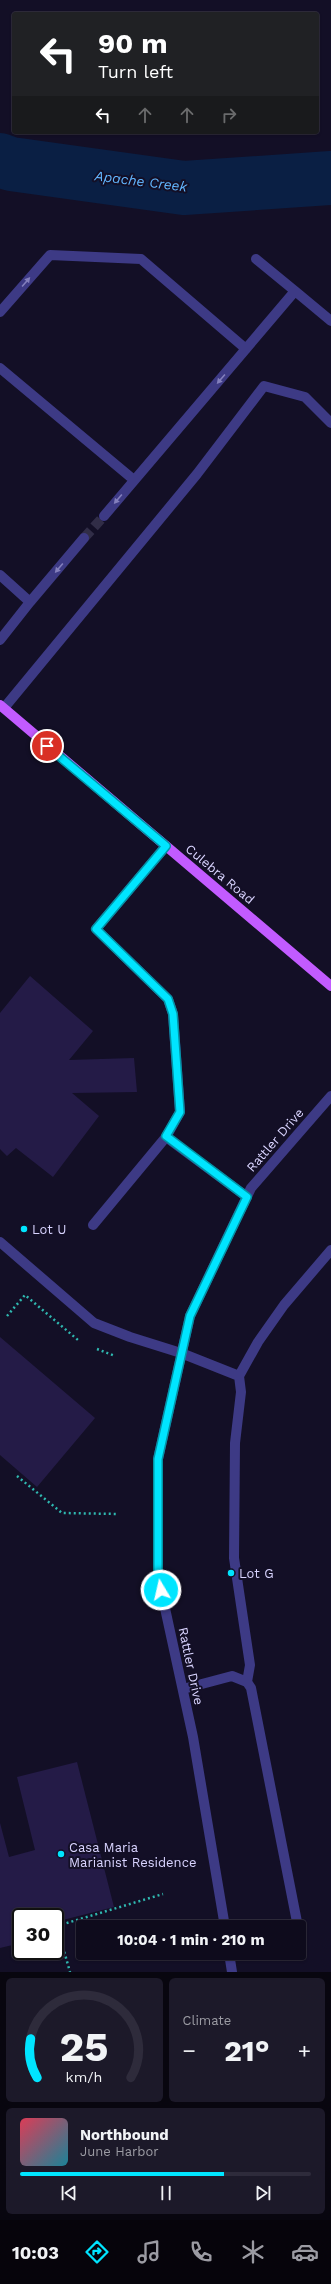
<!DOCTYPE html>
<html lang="en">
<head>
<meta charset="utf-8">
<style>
  body { margin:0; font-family:"Work Sans",sans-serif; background:#1c1929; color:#f1f3f6; height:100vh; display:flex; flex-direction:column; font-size:15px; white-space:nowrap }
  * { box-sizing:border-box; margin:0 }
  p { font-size:13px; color:#9b9ba3 }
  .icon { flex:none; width:22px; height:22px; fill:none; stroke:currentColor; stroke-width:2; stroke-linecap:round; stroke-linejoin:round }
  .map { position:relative; height:1972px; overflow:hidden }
  .panel { display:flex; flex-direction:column; gap:6px; padding:6px; background:#08060f; flex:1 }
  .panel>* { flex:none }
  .hud { position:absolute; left:12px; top:12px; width:307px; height:122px; border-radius:4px; box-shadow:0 1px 3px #0004,0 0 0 1px #2e2b3b; background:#202124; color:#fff; overflow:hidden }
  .speed { position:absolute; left:12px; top:1908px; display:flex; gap:8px; font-size:20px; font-weight:700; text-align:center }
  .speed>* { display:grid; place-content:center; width:52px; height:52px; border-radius:50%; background:#0e0b1c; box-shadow:0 1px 3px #0004,0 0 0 1px #2e2b3b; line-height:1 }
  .speed .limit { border:2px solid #111; border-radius:6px; background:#fff; color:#111 }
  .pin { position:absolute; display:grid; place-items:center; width:34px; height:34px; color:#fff; margin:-17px; border:2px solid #fff; border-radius:50%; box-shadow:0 1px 4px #0007 }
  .me { position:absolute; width:44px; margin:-22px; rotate:351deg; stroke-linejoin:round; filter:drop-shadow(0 0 3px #0008) }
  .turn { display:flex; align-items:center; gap:14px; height:84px; padding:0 20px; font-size:18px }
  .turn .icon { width:52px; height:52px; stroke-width:2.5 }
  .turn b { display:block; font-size:28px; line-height:34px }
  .lanes { display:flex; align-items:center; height:38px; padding:0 20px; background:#0003; justify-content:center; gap:20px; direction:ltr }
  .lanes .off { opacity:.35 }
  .big { font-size:30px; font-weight:700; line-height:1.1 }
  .panel .widget { flex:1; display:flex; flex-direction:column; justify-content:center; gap:6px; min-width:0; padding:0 14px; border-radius:6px; background:#1c1929 }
  .panel .dial { align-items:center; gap:0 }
  .dial svg { height:104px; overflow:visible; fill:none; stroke:#2e2b3b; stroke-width:7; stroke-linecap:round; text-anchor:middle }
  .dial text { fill:#f1f3f6; stroke:none }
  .song { display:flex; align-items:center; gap:12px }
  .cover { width:48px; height:48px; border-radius:6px; background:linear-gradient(135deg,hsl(350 70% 55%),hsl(190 70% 35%)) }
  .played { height:4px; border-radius:2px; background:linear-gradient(90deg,#00e5ff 70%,#2e2b3b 70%) }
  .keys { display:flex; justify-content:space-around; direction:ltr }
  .heat { display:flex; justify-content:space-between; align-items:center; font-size:22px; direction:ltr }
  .panel .tiles { flex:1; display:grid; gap:6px; grid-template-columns:1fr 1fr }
  .widget:last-child { grid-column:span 2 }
  .trip { position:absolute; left:76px; top:1920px; width:230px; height:40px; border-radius:4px; background:#0e0b1c; box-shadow:0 1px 3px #0004,0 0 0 1px #2e2b3b; font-weight:700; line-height:40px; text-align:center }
  .dock { display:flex; height:64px; justify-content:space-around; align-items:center; background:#06040b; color:#9b9ba3 }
  .dock .icon { width:28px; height:28px }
  .dock .active { color:#00e5ff }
  .dock b { font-size:18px; color:#f1f3f6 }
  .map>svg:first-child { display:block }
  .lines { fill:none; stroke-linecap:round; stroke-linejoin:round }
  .river { stroke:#0a1f44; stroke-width:54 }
  .building { fill:#241b47 }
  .minor-tunnel { stroke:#312d47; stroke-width:10; stroke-dasharray:10 5; stroke-linecap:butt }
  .path { stroke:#2fb8b0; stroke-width:2.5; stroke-dasharray:2 3; stroke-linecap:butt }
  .minor { stroke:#3d3a85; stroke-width:10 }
  .major { stroke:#c25bff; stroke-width:10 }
  .oneway { fill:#837fbc }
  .route-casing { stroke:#0095a6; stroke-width:10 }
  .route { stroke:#00e5ff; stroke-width:7 }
  .poi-dot { fill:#00e5ff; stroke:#130f26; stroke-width:1.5 }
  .labels { text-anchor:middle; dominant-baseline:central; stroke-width:4; stroke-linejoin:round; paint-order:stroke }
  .street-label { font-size:13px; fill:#d9d4ff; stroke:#130f26 }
  .poi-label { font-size:13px; fill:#d9d4ff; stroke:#130f26; text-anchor:start }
  .water-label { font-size:14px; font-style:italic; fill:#62b6ff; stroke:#130f26 }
</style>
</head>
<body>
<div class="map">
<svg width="331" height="1972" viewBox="0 0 331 1972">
  <rect width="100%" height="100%" fill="#130f26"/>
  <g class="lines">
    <path class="river" d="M0 160 11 164 184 188 331 178"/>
  </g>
  <path class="building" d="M30 976 93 1031 69 1060 134 1058 137 1092 72 1093 99 1116 53 1177 16 1148 7 1156 0 1149V1013Z
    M0 1337 95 1418 37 1487 0 1455Z
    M77 1762 114 1907 55 1922V1917H21V1943L0 1948V1823L9 1857 35 1850 17 1777Z"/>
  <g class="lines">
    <path class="minor-tunnel" d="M84 538 104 516"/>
    <path class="path" d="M7 1316 25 1295 78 1340
      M97 1349 115 1356
      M17 1476 62 1513 118 1514
      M56 1923 70 1972
      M57 1926 163 1894"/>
    <path class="minor" d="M295 291 331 321
      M0 312 50 255 141 259 246 349
      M0 368 134 480
      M104 516 295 291 256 259
      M0 575 30 602 0 640
      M30 602 84 538
      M4 708 197 474 264 386 305 397 331 423
      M166 846 96 929 168 999 173 1014 180 1112 166 1137 247 1197
      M93 1225 166 1137
      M0 1242 94 1323 130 1337 181 1353 239 1376 241 1392 235 1443 234 1558 250 1665 247 1682
      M239 1376 258 1342 284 1305 331 1250
      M183 1689 232 1676 247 1682 251 1688 298 1927
      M225 1927 193 1737 158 1576V1459L190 1316 251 1188 331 1096
      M229 1953 232 1972"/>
    <path class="major" d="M0 705 331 986"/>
  </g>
  <defs><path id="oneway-solid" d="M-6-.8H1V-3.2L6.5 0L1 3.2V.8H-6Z"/></defs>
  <g class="oneway">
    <use href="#oneway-solid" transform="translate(26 282) rotate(-49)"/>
    <use href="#oneway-solid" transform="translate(221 379) rotate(131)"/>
    <use href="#oneway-solid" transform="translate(118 499) rotate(130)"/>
    <use href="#oneway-solid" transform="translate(59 568) rotate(130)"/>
  </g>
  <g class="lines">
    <g class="route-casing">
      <path id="route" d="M47 746 166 846 96 929 168 999 173 1014 180 1112 166 1136 247 1197 190 1316 158 1459V1576L161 1590"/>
    </g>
    <use href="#route" class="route"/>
  </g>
  <g class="poi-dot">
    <circle cx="24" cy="1229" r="4"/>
    <circle cx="231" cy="1573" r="4"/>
    <circle cx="61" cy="1854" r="4"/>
  </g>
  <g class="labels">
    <g class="street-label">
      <text transform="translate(220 874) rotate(40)">Culebra Road</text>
      <text transform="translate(275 1140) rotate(-49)">Rattler Drive</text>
      <text transform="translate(191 1666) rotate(78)">Rattler Drive</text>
    </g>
    <g class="poi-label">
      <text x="32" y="1229">Lot U</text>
      <text x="239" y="1573">Lot G</text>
      <text x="69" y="1847">Casa Maria<tspan x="69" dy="15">Marianist Residence</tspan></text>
    </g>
    <g class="water-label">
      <text transform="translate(141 181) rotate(7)">Apache Creek</text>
    </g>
  </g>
</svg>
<div class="speed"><div class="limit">30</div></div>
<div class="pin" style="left:47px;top:746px;background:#d93025"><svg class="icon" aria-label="arrive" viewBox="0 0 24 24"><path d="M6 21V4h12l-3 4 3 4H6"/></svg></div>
<svg class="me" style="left:161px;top:1590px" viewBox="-20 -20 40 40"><circle r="17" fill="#00e5ff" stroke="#fff" stroke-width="3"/><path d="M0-11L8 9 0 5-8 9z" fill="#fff"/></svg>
<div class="trip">10:04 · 1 min · 210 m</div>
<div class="hud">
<div class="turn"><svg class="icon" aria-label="left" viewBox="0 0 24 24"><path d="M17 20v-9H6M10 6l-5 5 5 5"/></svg><div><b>90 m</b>Turn left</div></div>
<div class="lanes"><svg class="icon" aria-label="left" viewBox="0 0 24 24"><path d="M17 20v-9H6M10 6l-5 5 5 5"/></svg><svg class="icon off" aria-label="ahead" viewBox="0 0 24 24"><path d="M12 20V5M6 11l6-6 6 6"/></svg><svg class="icon off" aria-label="ahead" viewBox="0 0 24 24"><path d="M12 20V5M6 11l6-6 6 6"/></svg><svg class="icon off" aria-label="right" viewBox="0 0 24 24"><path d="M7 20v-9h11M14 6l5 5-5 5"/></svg></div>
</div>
</div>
<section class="panel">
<div class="tiles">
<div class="widget dial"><svg viewBox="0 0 100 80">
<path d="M14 69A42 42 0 1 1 86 69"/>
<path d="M14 69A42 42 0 0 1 9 39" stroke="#00e5ff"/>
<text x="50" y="56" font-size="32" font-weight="700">25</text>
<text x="50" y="72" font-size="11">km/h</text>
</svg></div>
<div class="widget"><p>Climate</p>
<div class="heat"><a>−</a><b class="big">21°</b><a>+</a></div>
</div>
<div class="widget">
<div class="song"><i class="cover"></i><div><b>Northbound</b><p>June Harbor</p></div></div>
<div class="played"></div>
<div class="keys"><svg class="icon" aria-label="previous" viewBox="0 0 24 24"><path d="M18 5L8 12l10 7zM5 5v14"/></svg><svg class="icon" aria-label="pause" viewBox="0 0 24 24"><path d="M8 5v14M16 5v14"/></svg><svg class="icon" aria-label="next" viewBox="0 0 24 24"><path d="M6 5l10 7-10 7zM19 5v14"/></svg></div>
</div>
</div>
</section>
<nav class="dock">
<b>10:03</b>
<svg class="icon active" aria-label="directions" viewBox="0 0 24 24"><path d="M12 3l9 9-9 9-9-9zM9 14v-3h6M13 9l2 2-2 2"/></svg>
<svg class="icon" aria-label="music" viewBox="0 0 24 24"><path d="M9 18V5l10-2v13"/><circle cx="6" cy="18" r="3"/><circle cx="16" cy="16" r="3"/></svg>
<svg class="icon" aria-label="phone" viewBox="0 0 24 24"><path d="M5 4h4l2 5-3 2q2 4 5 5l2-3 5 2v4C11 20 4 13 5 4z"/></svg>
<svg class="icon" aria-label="climate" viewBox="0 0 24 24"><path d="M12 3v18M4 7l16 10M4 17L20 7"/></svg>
<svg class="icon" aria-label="car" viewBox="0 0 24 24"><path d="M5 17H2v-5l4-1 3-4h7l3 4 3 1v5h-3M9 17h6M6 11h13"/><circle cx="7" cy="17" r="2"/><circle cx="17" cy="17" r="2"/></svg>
</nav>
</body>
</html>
